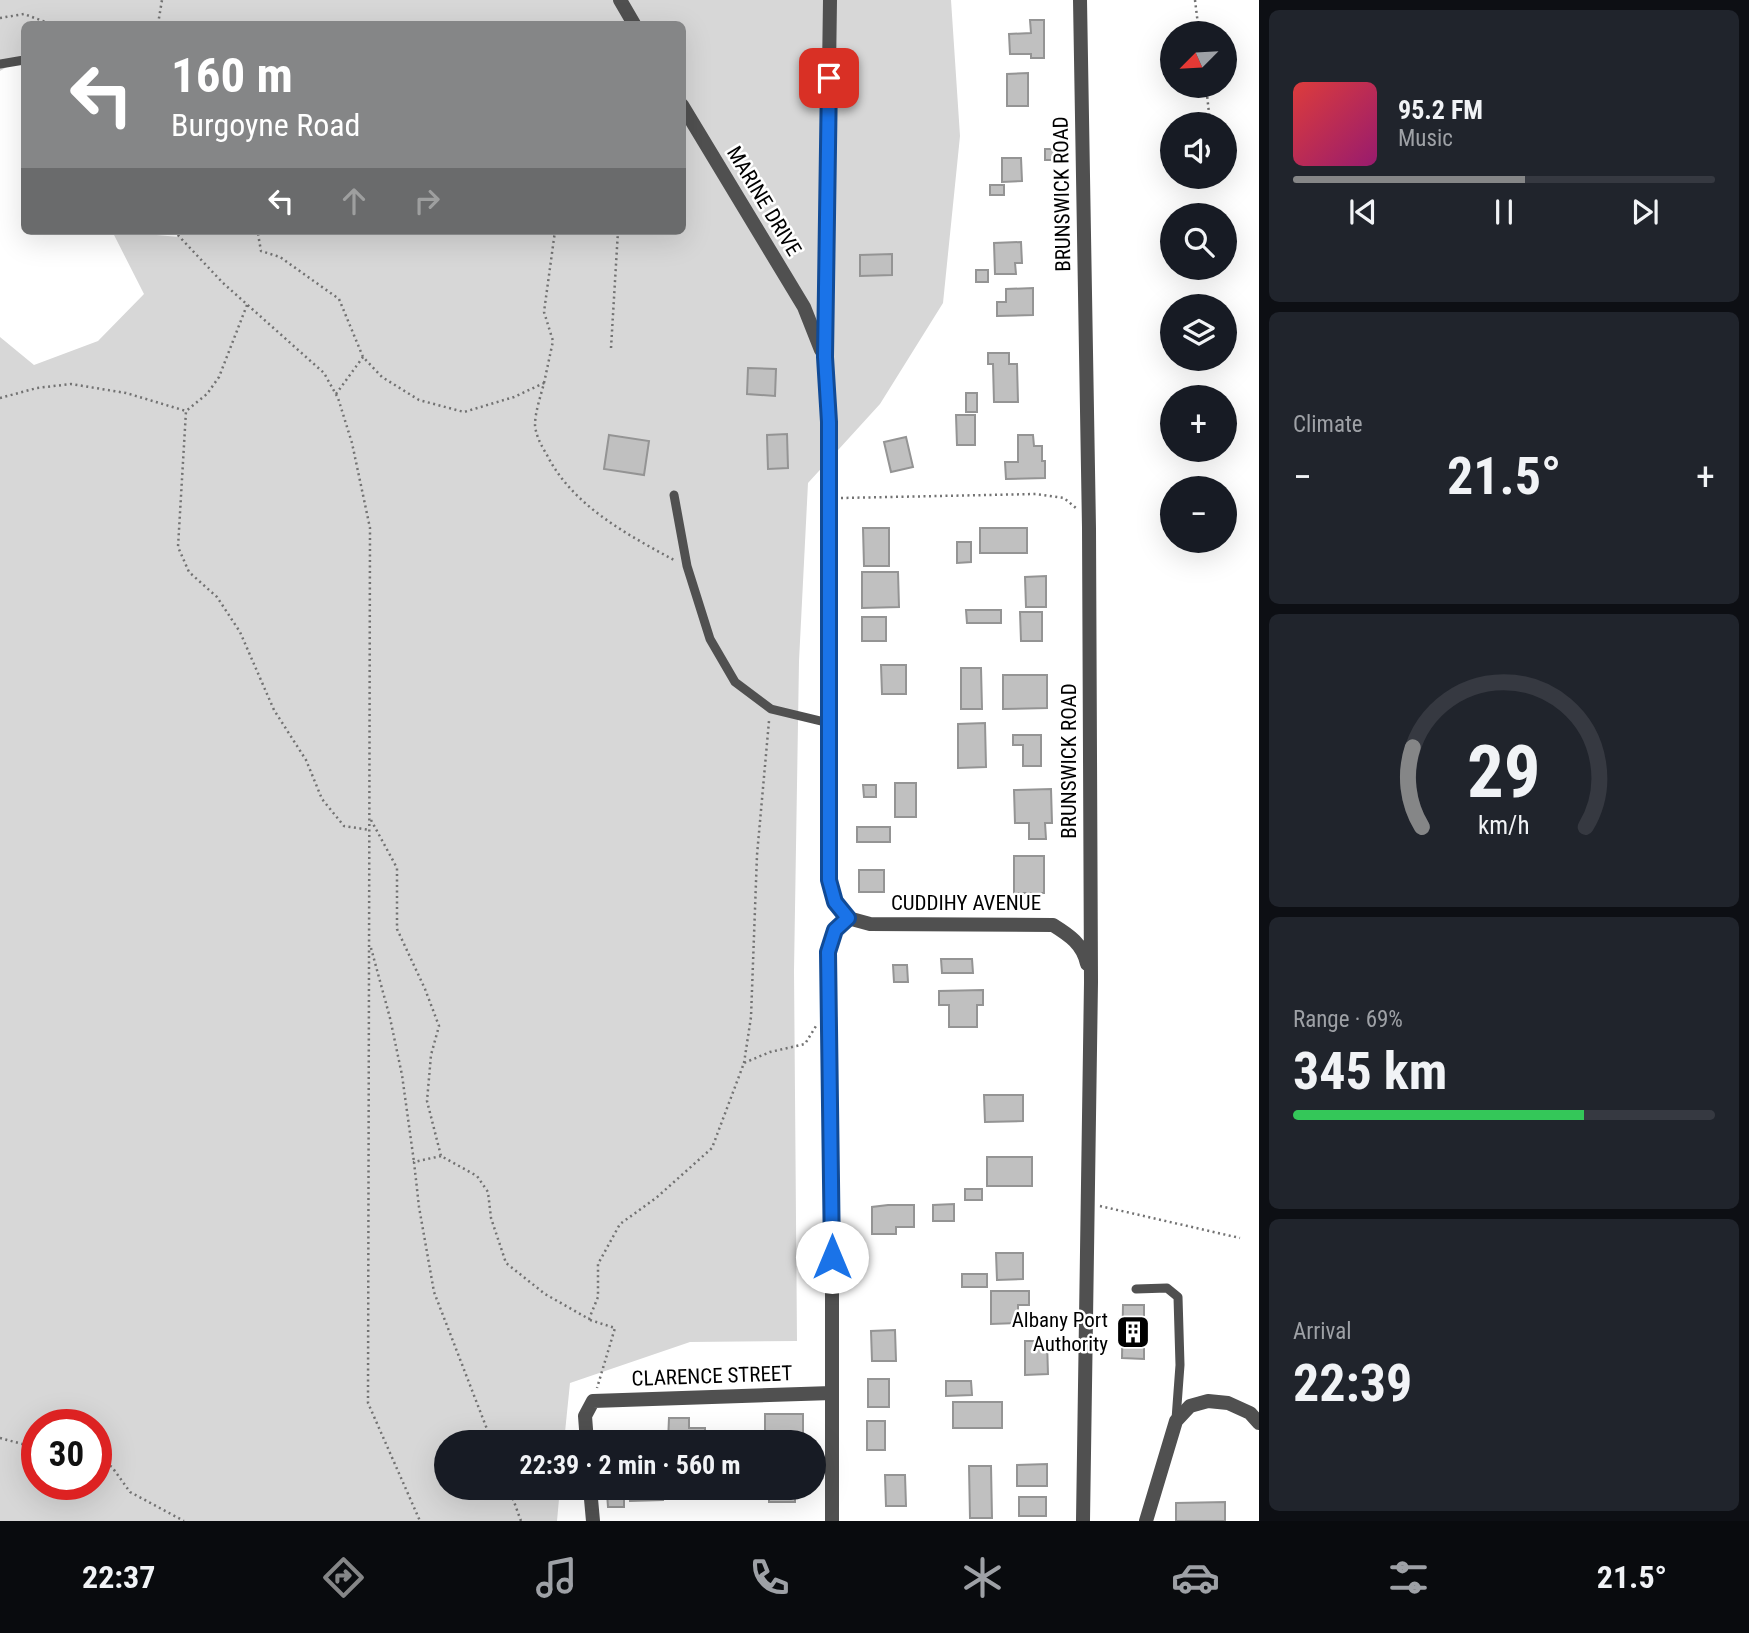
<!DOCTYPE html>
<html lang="en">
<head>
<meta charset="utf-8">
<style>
  body { margin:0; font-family:"Roboto Condensed",sans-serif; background:#20242c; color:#f1f3f6; height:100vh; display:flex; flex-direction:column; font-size:26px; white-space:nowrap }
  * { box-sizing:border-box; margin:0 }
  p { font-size:23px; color:#9ea1a6 }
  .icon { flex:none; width:38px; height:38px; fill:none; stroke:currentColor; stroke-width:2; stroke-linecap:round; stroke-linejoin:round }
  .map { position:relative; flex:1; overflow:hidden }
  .side { display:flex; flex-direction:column; gap:10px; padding:10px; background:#0d0f14; width:490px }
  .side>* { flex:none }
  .banner { position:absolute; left:21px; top:21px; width:665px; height:214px; border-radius:10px; box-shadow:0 7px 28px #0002; background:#858687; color:#fff; overflow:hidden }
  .needle { width:46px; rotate:246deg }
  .controls { position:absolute; left:1160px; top:21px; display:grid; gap:14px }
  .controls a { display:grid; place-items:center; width:77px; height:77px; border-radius:50%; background:#171b24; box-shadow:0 7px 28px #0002; font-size:35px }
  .speed { position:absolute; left:21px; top:1409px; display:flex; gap:14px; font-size:35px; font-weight:700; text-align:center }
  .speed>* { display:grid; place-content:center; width:91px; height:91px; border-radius:50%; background:#171b24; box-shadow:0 7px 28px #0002; line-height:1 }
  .speed .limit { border:10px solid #d22; background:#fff; color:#111 }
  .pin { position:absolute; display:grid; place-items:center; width:60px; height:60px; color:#fff; margin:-30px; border-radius:14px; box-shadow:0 4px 10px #0006 }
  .me { position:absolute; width:77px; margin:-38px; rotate:0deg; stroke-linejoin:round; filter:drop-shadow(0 0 5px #0008) }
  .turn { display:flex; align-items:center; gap:24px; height:147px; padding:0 35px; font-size:32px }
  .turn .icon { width:91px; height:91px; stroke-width:2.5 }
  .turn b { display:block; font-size:49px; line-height:60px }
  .lanes { display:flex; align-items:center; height:66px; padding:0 35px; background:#0003; justify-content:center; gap:35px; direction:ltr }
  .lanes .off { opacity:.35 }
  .big { font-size:52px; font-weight:700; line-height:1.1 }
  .side .card { flex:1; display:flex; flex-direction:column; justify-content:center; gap:10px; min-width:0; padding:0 24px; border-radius:10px; background:#20242c }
  .side .dial { align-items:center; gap:0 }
  .dial svg { height:182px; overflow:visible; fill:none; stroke:#363941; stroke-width:7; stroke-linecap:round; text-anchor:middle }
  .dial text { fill:#f1f3f6; stroke:none }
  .song { display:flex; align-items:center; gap:21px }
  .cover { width:84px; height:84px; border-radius:10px; background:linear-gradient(135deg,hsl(0 70% 55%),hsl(320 70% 35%)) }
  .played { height:7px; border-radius:4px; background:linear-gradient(90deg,#858687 55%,#363941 55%) }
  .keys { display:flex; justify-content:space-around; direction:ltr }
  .heat { display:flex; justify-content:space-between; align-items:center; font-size:38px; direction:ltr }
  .charge { height:10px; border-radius:5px; background:linear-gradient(90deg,#34c759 69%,#363941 0) }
  .trip { position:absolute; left:434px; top:1430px; width:392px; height:70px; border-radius:35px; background:#171b24; box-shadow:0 7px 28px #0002; font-weight:700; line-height:70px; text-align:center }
  .tabs { display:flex; height:112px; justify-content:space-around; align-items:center; background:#090b0e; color:#9ea1a6 }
  .tabs .icon { width:49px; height:49px }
  .tabs .on { color:#858687 }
  .tabs b { font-size:32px; color:#f1f3f6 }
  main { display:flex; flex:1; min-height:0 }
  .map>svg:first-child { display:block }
  .green { fill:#d7d7d7; fill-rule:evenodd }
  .building { fill:#c0c0c0; stroke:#949494; stroke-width:2 }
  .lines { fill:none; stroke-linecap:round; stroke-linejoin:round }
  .path { stroke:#727272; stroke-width:2.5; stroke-dasharray:2 3.5; stroke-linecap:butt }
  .lane { stroke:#505050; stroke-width:9 }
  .street { stroke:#505050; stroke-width:14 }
  .route-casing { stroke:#114b97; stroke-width:18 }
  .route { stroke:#1a73e8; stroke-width:12 }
  .labels { text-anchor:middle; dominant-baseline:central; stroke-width:5; stroke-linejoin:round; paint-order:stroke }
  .street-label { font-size:21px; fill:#000; stroke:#fff }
  .poi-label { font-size:21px; fill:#000; stroke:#fff; text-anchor:end }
</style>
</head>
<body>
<main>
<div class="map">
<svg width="1259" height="1521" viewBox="0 0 1259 1521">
  <rect width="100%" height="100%" fill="#fff"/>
  <path class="green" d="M0 0H951L960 136 943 303 880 404 808 483 799 661 794 971 797 1341 690 1342 570 1383 564 1442H446V1488H560L557 1521H0V337L34 365 98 341 144 294 112 231 179 237 178 231H682V24H24V57L0 71ZM37 1424H96V1484H37Z"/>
  <path class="building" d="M1030 20H1044V58H1031V54H1010L1009 34 1031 33Z
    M1028 73V106H1007V74Z
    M1045 149H1057L1058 160H1045Z
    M1002 158H1021L1022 181 1002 182Z
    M990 185H1004V195H990Z
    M1021 242 1022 263H1015L1016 274H995L994 243Z
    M892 254V275L860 276V255Z
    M976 270H988V282H976Z
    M1033 288V315L997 316V302H1006V289Z
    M988 353H1009V364H1017L1018 402H994L993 364H988Z
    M748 368 776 369 775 396 747 394Z
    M966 393H977V412H966Z
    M956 415H975V445H957Z
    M787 434 788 468 768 469 767 435Z
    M609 435 649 441 644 475 604 469Z
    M1018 435H1033L1034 446H1042V461H1045V478L1006 479 1005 462H1018Z
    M906 437 913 467 891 472 884 442Z
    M863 528H889V566H864Z
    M980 528H1027V553H980Z
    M957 542H971V562L957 563Z
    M862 572H898L899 607 862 608Z
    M1046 576V607H1026L1025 577Z
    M966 610H1001V623H967Z
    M1020 612H1042V641H1021Z
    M862 617H886V641H862Z
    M881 665H906V694H882Z
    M961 668H981L982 709H961Z
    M1003 675H1047V708L1003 709Z
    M985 723 986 767 958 768V724Z
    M1013 735H1041V766H1023V745H1013Z
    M895 783H916V817H895Z
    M863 785H876V797H864Z
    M1051 789 1052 823H1045L1046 839H1029V823H1015L1014 790Z
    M857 827H890V842H857Z
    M1014 856H1044V893H1014Z
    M859 870H884V892H859Z
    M941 959H972L973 973H942Z
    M893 965H907L908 982H894Z
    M983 990V1005H977V1027H949V1005H939V991Z
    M984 1095H1023V1121L985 1122Z
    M987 1157H1032V1186H987Z
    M965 1189H982V1200H965Z
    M954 1204V1221H933V1205Z
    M888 1205H914V1227H896V1234H872V1207Z
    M996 1253H1023V1279L997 1280Z
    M962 1274H987V1287H962Z
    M991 1291H1029V1305H1018V1323L991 1324Z
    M1123 1305H1144V1359L1122 1358Z
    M895 1330 896 1361H872L871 1331Z
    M1025 1341H1047L1048 1374 1025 1375Z
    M868 1379H889V1407H868Z
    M946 1381H971L972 1395 946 1396Z
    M953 1402H1002V1428H953Z
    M765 1414H803V1441L765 1442Z
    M669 1418H689V1428H705V1442H668Z
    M867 1421H885V1450H867Z
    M630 1431H656V1442H631Z
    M1047 1464V1486H1017V1465Z
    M969 1466H991L992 1518H970Z
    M885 1475H905L906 1506H886Z
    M630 1488H663V1500L630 1501Z
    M769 1488H795V1502H769Z
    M607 1493H624V1507H608Z
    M1019 1497H1046V1516H1019Z
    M1225 1502V1521H1176V1503Z"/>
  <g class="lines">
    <path class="path" d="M1195 0 1199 33
      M0 18 24 14 51 24
      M158 24 162 0
      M1206 86 1210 122
      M174 231 223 283 324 373 338 398 352 443 370 528 368 1403 420 1521
      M253 231 258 234 261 251 280 257 339 299 363 357 382 377 419 400 464 412 514 397 544 383C541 395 535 412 535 425 536 436 541 445 547 455 572 505 626 534 674 560
      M247 305 219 377 207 394 186 411 178 547 189 572 217 597 240 632 274 710 306 760 322 799 344 826 370 830
      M611 348 618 231
      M544 383 553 341 544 312 555 231
      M336 394 363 357
      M0 398 37 388 71 384 126 393 186 411
      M841 498 1036 494 1064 498 1076 508
      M371 820 397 868V929L425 989 439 1026 431 1055 427 1101 441 1156 477 1176 488 1192 491 1218 506 1263 545 1294 589 1319 598 1297V1264L620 1224 656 1198 712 1148 744 1063 770 1052 805 1044 816 1026
      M371 948 390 1018 402 1075 414 1162
      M744 1063 751 1017 757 855 769 721
      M441 1156 414 1162 419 1207 434 1292 492 1442
      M1100 1206 1240 1238
      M590 1320 615 1328 597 1388
      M0 1438 37 1448
      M96 1457 112 1467 130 1492 184 1521
      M509 1488 521 1521"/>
    <path class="lane" d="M0 64 24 60
      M674 495 687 566 710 639 735 682 771 709 829 723
      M1136 1289 1167 1288 1178 1297 1180 1365 1176 1419"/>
    <path class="street" d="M620 0 634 24
      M830 0 825 357 829 422V880L835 902 848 918
      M1080 0 1089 528 1091 982 1083 1521
      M682 105 804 307 821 350
      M848 918 870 924 1053 925C1069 935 1083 944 1087 964
      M587 1442 585 1416 593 1401 832 1393
      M590 1488 593 1521
      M832 1521V1148L828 952 835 930 848 918
      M1146 1521 1176 1421 1190 1406 1208 1401 1228 1403 1250 1413 1259 1423"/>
  </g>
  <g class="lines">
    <g class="route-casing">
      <path id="route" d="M829 78 825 357 829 422V880L835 902 848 918 835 930 828 952 832 1257"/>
    </g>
    <use href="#route" class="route"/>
  </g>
  <defs>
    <g id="building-square" transform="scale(1.75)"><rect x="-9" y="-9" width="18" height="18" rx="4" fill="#000" stroke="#fff"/><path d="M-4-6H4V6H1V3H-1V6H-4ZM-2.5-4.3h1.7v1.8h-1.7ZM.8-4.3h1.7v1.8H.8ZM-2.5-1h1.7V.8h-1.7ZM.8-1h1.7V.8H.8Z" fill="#fff"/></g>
  </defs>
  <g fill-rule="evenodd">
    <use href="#building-square" x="1133" y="1332"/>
  </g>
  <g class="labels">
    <g class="street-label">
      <text transform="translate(1062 194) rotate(-91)">BRUNSWICK ROAD</text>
      <text transform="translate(764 201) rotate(59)">MARINE DRIVE</text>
      <text transform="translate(1069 761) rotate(-90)">BRUNSWICK ROAD</text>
      <text x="966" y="903">CUDDIHY AVENUE</text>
      <text transform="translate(712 1376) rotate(-2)">CLARENCE STREET</text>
    </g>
    <g class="poi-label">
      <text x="1108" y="1320">Albany Port<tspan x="1108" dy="24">Authority</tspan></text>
    </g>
  </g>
</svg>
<div class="controls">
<a><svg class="needle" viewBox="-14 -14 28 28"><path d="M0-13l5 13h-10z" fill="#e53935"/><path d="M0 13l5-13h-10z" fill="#9ea1a6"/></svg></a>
<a><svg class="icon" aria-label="sound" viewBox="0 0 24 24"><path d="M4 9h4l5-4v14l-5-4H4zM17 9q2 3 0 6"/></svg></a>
<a><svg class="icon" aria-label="search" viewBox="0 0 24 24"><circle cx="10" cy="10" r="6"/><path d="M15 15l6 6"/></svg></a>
<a><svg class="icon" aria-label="layers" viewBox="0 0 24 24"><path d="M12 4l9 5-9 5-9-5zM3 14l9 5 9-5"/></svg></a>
<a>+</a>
<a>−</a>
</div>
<div class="speed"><div class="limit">30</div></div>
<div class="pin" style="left:829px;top:78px;background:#d93025"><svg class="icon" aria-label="arrive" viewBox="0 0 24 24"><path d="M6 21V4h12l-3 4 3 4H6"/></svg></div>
<svg class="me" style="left:832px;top:1257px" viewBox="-20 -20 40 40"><circle r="19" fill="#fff"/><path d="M0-13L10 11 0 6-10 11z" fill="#1a73e8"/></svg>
<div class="trip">22:39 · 2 min · 560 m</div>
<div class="banner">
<div class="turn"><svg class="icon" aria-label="left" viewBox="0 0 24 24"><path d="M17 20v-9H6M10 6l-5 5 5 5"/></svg><div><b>160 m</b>Burgoyne Road</div></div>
<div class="lanes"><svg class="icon" aria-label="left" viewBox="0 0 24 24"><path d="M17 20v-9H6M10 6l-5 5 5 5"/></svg><svg class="icon off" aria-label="ahead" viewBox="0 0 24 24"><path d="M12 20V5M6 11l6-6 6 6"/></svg><svg class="icon off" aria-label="right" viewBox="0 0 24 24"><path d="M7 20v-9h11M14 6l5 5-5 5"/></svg></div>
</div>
</div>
<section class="side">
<div class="card">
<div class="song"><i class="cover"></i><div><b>95.2 FM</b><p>Music</p></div></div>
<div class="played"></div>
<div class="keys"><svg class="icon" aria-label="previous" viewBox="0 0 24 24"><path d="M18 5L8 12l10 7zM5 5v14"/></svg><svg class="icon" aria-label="pause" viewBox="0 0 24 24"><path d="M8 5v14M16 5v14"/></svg><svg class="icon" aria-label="next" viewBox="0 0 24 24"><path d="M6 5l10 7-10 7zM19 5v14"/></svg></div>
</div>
<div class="card"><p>Climate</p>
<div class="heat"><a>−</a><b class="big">21.5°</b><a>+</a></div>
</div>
<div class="card dial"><svg viewBox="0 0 100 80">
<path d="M14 69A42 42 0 1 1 86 69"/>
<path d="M14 69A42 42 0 0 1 10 34" stroke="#858687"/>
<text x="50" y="56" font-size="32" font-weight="700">29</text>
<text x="50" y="72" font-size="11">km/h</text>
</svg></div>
<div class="card"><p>Range · 69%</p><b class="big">345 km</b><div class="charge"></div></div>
<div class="card"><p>Arrival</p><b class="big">22:39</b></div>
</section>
</main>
<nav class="tabs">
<b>22:37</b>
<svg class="icon on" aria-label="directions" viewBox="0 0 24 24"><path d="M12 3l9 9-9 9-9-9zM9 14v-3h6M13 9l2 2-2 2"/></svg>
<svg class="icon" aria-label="music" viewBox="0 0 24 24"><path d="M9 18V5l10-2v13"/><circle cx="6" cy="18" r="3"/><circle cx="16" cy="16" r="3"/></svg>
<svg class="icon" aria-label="phone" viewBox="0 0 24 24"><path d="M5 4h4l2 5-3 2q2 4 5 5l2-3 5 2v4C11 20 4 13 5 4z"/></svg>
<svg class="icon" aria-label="climate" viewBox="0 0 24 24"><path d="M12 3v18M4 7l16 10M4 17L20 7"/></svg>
<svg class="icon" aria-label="car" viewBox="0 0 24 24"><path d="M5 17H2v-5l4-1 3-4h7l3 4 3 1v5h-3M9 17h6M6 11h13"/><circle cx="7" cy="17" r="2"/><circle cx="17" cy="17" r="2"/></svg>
<svg class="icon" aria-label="filters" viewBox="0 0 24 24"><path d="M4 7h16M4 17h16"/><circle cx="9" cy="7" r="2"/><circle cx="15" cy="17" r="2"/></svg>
<b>21.5°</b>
</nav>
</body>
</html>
